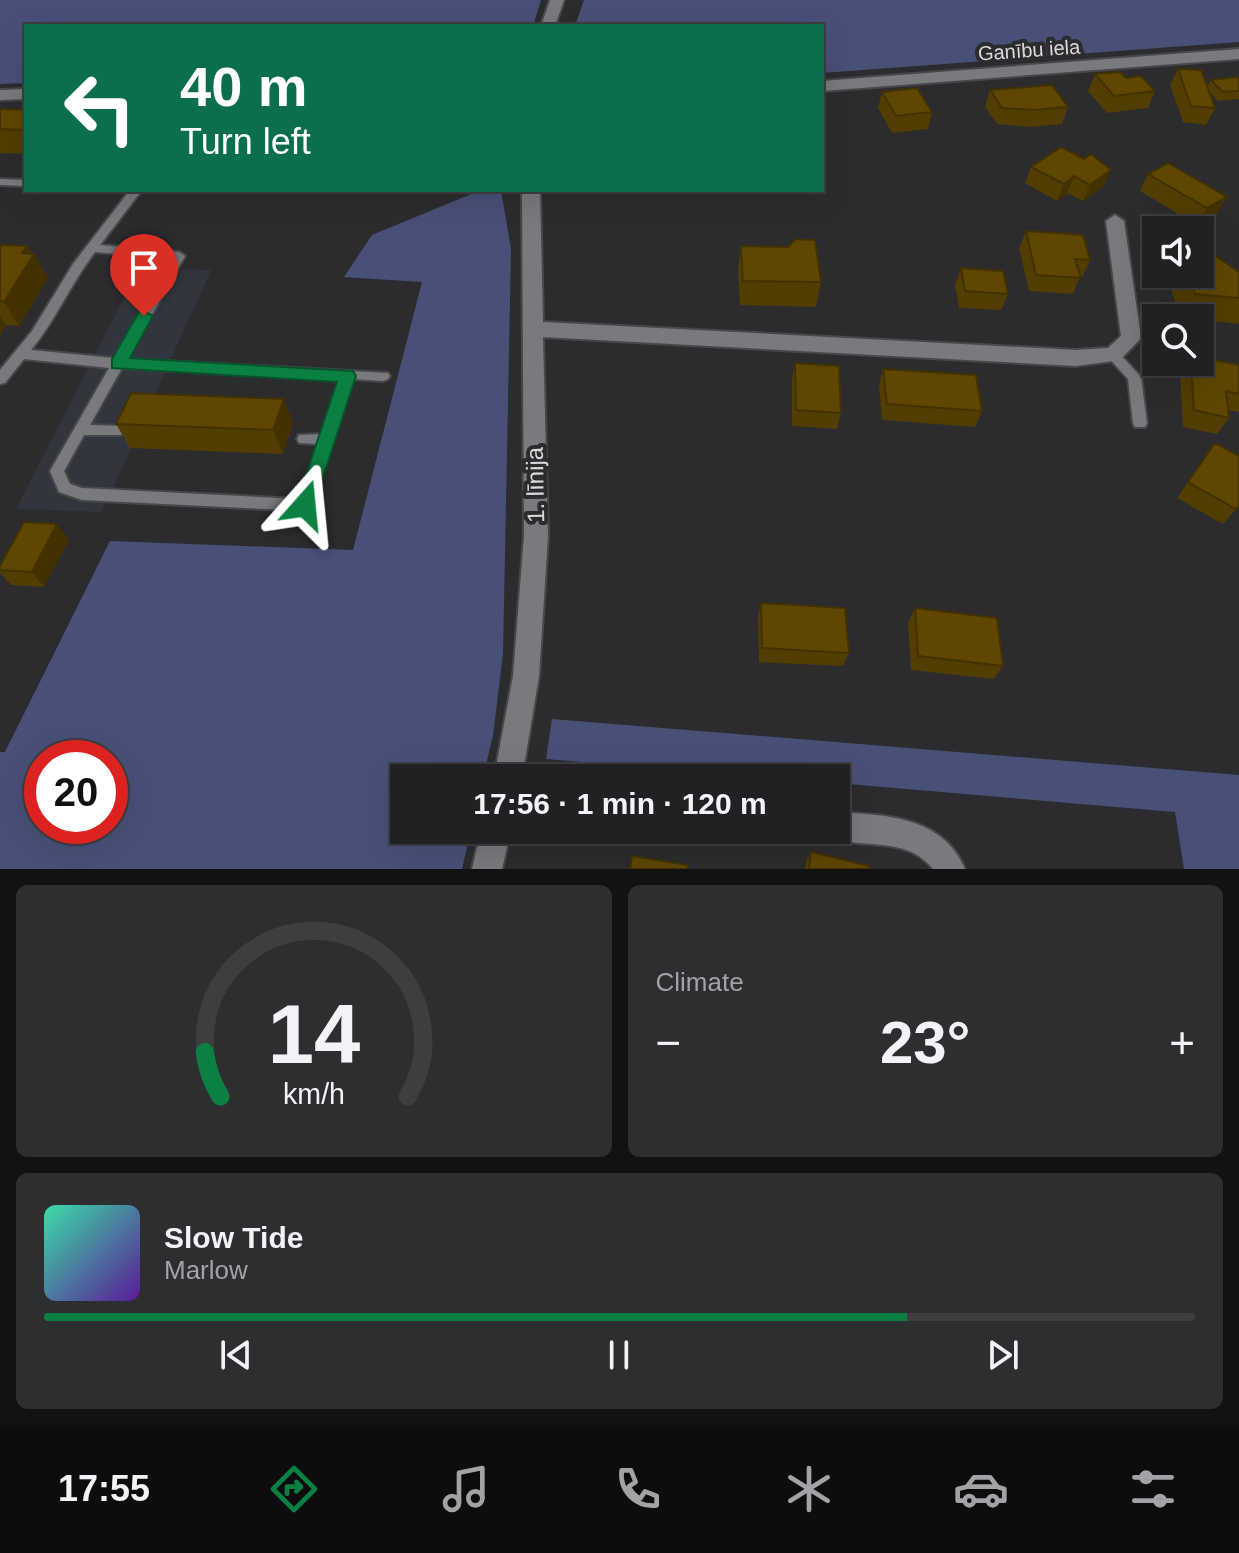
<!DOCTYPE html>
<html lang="en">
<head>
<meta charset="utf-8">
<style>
  body { margin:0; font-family:Helvetica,sans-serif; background:#2d2e30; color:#f1f3f6; height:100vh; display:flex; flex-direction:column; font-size:30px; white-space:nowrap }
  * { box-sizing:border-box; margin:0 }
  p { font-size:26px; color:#a2a3a6 }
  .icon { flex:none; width:44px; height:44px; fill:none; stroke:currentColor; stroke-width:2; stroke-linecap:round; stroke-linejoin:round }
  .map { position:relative; height:869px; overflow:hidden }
  .drawer { display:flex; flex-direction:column; gap:16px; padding:16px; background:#121213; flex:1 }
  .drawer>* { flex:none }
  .banner { position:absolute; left:24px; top:24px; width:800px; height:168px; border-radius:0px; box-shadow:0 8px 32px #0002,0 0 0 2px #3e3e41; background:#0b6e4f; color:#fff; overflow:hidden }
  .fabs { position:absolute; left:1142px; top:216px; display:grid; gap:16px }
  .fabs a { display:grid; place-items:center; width:72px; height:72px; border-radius:0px; background:#212123; box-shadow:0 8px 32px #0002,0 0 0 2px #3e3e41; font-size:40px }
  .speed { position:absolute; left:24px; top:740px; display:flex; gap:16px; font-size:40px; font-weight:700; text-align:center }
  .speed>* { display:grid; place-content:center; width:104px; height:104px; border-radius:50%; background:#212123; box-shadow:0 8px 32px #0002,0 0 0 2px #3e3e41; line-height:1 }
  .speed .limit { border:12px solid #d22; background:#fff; color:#111 }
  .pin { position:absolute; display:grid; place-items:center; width:68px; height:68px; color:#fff; margin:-82px -34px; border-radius:50% 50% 50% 0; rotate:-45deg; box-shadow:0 0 8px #0007 }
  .pin .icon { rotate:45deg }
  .me { position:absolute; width:88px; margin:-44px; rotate:18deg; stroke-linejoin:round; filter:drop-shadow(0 0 6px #0008) }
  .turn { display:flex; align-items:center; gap:28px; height:168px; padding:0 24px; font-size:36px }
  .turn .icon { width:104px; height:104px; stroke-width:2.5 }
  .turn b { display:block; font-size:56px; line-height:68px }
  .big { font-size:60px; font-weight:700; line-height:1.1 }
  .drawer .tile { flex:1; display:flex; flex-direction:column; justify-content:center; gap:12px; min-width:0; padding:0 28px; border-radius:12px; background:#2d2e30 }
  .drawer .dial { align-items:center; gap:0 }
  .dial svg { height:208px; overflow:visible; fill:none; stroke:#3e3e41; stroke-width:7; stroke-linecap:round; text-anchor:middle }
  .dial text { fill:#f1f3f6; stroke:none }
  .song { display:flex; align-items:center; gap:24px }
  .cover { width:96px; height:96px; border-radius:12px; background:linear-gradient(135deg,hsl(160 70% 55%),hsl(270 70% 35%)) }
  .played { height:8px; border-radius:4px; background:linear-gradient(90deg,#0b8043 75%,#3e3e41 75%) }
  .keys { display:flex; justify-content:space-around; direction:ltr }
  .heat { display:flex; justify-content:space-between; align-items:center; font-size:44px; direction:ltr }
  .drawer .tiles { flex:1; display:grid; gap:16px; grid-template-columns:1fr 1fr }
  .tile:last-child { grid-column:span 2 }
  .trip { position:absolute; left:390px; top:764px; width:460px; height:80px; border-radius:0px; background:#212123; box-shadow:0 8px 32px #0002,0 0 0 2px #3e3e41; font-weight:700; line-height:80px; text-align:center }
  .tabs { display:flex; height:128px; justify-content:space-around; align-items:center; background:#0d0d0e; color:#a2a3a6 }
  .tabs .icon { width:56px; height:56px }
  .tabs .active { color:#0b8043 }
  .tabs b { font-size:36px; color:#f1f3f6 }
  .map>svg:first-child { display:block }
  .built { fill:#33353e }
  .green { fill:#495078; fill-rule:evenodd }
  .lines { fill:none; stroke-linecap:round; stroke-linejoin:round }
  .service-casing { stroke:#47484a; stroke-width:4 }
  .minor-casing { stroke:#47484a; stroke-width:4 }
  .service { fill:#797a7d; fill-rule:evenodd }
  .minor { fill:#797a7d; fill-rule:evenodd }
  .wall { fill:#523d02 }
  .shaded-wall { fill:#423201 }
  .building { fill:#5f4702; stroke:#423201; stroke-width:2 }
  .route { fill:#0b8043; stroke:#07532c; stroke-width:2 }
  .labels { text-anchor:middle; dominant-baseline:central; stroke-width:8; stroke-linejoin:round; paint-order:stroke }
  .far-street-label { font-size:20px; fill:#d9dadc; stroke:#2c2c2f }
  .street-label { font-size:24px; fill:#d9dadc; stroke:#2c2c2f }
</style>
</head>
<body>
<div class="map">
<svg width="1239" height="869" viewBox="0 0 1239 869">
  <rect width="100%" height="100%" fill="#2c2c2f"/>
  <path class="built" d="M139 269 211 270 102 512 16 509Z"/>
  <path class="green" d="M0 0H541L533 26H26V83L0 84Z
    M584 0H1239V42L822 73V26H575Z
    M481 190H501L511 249 503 654 493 735 483 778H404V830H471L462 869H0V752H5L110 541 353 550 422 282 344 277 372 235ZM110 758V826H42V758Z
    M552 719 1239 775V869H1184L1175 812 836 783V778H771L546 759Z"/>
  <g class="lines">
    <g class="service-casing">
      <path id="service" d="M0 179 26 180V186L0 185Z
        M130 190H142L100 245 179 252 185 256 127 359 388 373 390 376 388 379 383 381 353 379 310 509 305 511 82 500 59 492 50 471 109 368 24 359 5 383 0 384V370L32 331 73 264ZM95 252 171 259 114 358 31 350C56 320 71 283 95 252ZM122 368 339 379 321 434 299 435 297 439 299 443 318 444 300 499 82 488 70 484 64 471 84 435H120L125 434 127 430 125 426 90 425Z
        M1113 350 1118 352 1141 377 1147 423 1145 427H1135L1133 423 1128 379 1106 355Z"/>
    </g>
    <g class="minor-casing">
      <path id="minor" d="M550 0H564L555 26H541Z
        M1239 49V59L822 91V81Z
        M26 89V99L0 100V90Z
        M522 190H540L543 322 1076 350 1108 348 1121 336 1106 221 1115 215 1124 221 1141 338 1120 360 1076 366 543 337 548 536 539 676 522 778H494L513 676 524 536Z
        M836 812C885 815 943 816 965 869H933C905 834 862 851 826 836L823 830H836Z
        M481 830H511L502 869H472Z"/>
    </g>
    <use href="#service" class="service"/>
    <use href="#minor" class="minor"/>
  </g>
  <path class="wall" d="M1178 69 1207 87 1211 80 1239 79V99L1218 101 1208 90 1215 108 1206 125 1183 122 1170 85Z
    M1095 74 1126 78 1155 91 1148 108 1107 113 1088 91Z
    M990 90 1068 107 1062 124 1029 127 997 124 985 107Z
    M882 92 932 112 928 129 892 133 878 108Z
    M0 109 26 110V154L0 153Z
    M1084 159 1104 186 1083 201 1067 193 1057 201 1025 183 1031 167Z
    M1148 174 1217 214 1197 225 1140 191Z
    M1026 231 1090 260 1082 277 1080 276 1073 294 1029 291 1019 248Z
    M0 245 27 246 48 278 19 326 6 325 0 336Z
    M741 246 821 282 816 307 740 305 738 270Z
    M961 268 1008 294 1001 310 959 308 955 285Z
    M1239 272V324L1200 320V318H1180L1170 286 1177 274Z
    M1186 362 1239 365V412L1228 410 1229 418 1217 434 1183 427 1180 372Z
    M795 363 841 413 837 429 792 426V380Z
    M883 369 982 411 975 427 882 420 879 385Z
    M293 423 283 454 130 448 116 424Z
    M1215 443 1236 509 1223 524 1177 498Z
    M69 540 44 587 11 585 0 573V566Z
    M761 603 849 653 843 666 759 662 758 617Z
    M915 608 1003 666 994 679 911 670 908 623Z
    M811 852 869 869H805L806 862Z"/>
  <path class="shaded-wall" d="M1111 170 1104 186 1083 201 1090 185Z
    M1074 176 1067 193 1057 201 1064 184Z
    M1227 197 1217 214 1197 225 1207 208Z
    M27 246 32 256 34 254 48 278 19 326 4 302 22 253Z
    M0 315 6 325 0 336Z
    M284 399 293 423 283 454 273 430Z
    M57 524 69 540 44 587 32 572Z"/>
  <path class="building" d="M1178 69 1201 70 1215 108 1191 106Z
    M1120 72 1126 78 1141 76 1155 91 1114 96 1095 74Z
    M1237 77 1239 79V91L1223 92 1211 80Z
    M1052 85 1068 107 1035 110 1002 108 990 90Z
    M917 88 932 112 896 116 882 92Z
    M0 109 26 110V130L0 129Z
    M1061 147 1084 159 1091 154 1111 170 1090 185 1074 176 1064 184 1031 167Z
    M1168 163 1227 197 1207 208 1148 174Z
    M1026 231 1083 235 1090 260 1075 259 1081 278 1036 275Z
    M796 239 815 240 821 282 743 281 741 246 788 247Z
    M0 245 27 246 22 253 34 254 4 302 0 301Z
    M1207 250 1239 272V298L1195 294 1188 274H1200V254Z
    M961 268 1003 271 1008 294 965 291Z
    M1200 357 1239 365V394L1226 391 1229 418 1194 410 1191 362H1200Z
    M795 363 839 366 841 413 796 410Z
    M883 369 976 375 982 411 887 404Z
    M131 393 284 399 273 430 116 424Z
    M1215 443 1239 456V505L1236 509 1188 482Z
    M24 522 57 524 32 572 0 570V566Z
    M761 603 845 608 849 653 762 648Z
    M915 608 997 618 1003 666 918 656Z
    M811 852 869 866V869H809Z
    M632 856 688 865 687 869H630Z"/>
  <path class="route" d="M144 311 153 316 130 358 353 371 356 376 312 511H299L296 505 337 382 112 368V359L139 312Z"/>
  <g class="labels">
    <g class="far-street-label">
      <text transform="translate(1029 50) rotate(-4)">Ganību iela</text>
    </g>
    <g class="street-label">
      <text transform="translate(535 485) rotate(-91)">1. līnija</text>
    </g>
  </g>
</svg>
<div class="fabs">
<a><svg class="icon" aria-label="sound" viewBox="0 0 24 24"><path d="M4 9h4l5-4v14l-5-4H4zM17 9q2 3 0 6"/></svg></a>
<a><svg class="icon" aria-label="search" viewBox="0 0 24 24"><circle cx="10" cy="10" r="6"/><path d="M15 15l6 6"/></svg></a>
</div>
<div class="speed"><div class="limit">20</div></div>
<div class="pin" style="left:144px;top:316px;background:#d93025"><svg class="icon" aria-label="arrive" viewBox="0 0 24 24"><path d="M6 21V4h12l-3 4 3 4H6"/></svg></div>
<svg class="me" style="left:305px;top:505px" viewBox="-20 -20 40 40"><path d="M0-17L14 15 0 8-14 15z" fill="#0b8043" stroke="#fff" stroke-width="4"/></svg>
<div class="trip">17:56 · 1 min · 120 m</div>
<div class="banner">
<div class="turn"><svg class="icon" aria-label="left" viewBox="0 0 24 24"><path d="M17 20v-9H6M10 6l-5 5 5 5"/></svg><div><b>40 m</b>Turn left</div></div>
</div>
</div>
<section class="drawer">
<div class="tiles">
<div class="tile dial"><svg viewBox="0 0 100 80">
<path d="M14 69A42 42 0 1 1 86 69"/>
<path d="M14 69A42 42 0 0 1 8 52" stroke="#0b8043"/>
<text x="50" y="56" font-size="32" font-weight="700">14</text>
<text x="50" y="72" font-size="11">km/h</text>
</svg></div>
<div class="tile"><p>Climate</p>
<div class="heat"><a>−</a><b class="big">23°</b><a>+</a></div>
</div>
<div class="tile">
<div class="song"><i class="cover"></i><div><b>Slow Tide</b><p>Marlow</p></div></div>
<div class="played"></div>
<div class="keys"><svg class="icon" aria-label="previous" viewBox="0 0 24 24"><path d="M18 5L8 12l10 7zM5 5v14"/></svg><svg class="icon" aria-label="pause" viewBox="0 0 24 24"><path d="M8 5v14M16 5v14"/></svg><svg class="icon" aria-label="next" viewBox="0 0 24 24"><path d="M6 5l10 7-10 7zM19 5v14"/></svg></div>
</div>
</div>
</section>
<nav class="tabs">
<b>17:55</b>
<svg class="icon active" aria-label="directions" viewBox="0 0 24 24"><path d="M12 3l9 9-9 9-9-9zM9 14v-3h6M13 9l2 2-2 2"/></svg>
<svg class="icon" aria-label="music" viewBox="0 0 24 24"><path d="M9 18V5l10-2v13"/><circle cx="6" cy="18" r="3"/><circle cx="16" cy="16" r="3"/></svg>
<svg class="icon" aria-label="phone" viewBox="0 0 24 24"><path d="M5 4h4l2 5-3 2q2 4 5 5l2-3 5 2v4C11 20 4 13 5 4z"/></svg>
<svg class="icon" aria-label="climate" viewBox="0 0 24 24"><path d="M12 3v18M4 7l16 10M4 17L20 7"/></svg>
<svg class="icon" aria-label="car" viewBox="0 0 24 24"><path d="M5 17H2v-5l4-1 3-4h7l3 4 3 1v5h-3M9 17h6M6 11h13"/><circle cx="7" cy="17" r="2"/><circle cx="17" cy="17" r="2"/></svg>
<svg class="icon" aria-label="filters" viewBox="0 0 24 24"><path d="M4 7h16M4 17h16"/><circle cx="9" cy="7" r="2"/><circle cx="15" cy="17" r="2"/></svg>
</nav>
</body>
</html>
